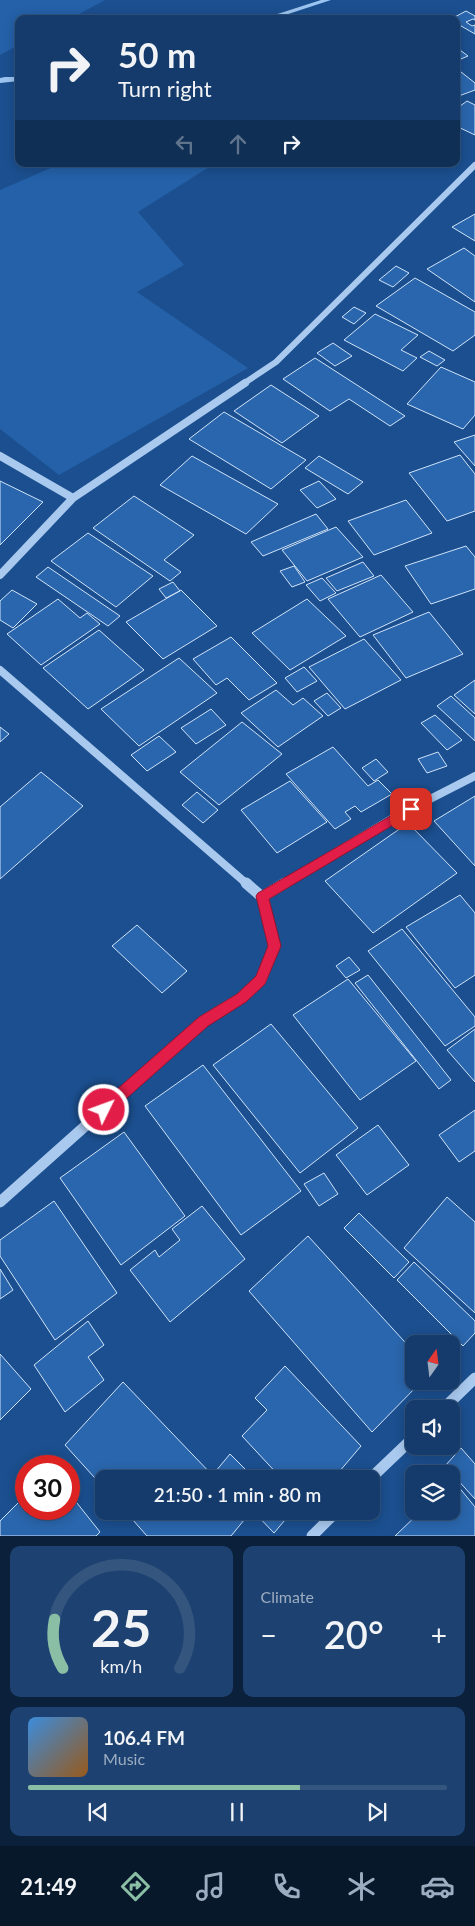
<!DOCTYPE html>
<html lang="en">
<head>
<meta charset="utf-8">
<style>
  body { margin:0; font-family:Lato,sans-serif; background:#1d4271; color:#f1f3f6; height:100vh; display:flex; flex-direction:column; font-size:19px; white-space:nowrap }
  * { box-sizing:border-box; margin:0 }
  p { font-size:16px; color:#9dadc1 }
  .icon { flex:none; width:28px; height:28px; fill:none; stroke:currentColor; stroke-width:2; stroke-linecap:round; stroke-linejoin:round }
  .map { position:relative; height:1536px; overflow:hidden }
  .side { display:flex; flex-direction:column; gap:10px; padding:10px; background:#0b203b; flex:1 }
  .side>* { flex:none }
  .guide { position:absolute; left:15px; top:15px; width:445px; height:152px; border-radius:10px; box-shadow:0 2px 12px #0003,0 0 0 1px #33557e; background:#143b6b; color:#f1f3f6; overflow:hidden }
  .needle { width:32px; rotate:14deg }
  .fabs { position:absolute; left:405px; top:1335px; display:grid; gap:10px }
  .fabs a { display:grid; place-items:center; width:55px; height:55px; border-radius:10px; background:#143b6b; box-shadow:0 2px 12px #0003,0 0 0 1px #33557e; font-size:25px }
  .speed { position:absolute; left:15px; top:1455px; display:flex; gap:10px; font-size:25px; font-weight:700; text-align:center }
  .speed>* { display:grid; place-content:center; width:65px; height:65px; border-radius:50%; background:#143b6b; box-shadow:0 2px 12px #0003,0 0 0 1px #33557e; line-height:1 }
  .speed .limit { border:8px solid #d22; background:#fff; color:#111 }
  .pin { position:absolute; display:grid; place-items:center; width:42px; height:42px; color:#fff; margin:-21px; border-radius:10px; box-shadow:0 2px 8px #0006 }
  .me { position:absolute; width:55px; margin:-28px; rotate:48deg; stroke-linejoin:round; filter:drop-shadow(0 0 4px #0008) }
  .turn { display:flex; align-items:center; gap:18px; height:105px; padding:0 20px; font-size:22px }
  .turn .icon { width:65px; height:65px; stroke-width:2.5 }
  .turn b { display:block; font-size:35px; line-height:42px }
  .lanes { display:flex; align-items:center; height:48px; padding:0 20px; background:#0003; justify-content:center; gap:25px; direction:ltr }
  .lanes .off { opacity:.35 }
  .big { font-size:38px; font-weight:600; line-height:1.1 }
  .side .widget { flex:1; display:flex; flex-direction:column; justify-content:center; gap:8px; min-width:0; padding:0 18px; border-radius:10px; background:#1d4271 }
  .side .dial { align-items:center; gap:0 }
  .dial svg { height:130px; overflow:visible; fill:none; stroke:#33557e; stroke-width:7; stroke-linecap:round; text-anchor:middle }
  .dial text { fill:#f1f3f6; stroke:none }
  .song { display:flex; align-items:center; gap:15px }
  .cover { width:60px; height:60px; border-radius:8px; background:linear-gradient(135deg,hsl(210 70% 55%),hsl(30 70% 35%)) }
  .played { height:5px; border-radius:2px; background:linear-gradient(90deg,#8abfa5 65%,#33557e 65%) }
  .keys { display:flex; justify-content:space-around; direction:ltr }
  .heat { display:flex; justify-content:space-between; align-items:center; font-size:28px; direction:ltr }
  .side .tiles { flex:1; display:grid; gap:10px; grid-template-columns:1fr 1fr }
  .widget:last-child { grid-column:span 2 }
  .trip { position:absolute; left:95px; top:1470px; width:285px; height:50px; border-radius:10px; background:#143b6b; box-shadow:0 2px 12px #0003,0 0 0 1px #33557e; font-weight:600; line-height:50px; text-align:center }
  .tab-bar { display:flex; height:80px; justify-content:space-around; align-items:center; background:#08182b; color:#9dadc1 }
  .tab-bar .icon { width:35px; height:35px }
  .tab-bar .current { color:#8abfa5 }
  .tab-bar b { font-size:22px; color:#f1f3f6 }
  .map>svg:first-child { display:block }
  .green { fill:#2461a8 }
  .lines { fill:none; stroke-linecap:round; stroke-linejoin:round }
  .stream { fill:#9cc4f0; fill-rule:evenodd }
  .building { fill:#2a66ad; stroke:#cfe3fa }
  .minor-far2 { stroke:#a9c9ee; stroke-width:6 }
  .minor-far1 { stroke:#a9c9ee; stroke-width:8 }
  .minor { stroke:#a9c9ee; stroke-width:11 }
  .route { fill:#e11d48; stroke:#92132f }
</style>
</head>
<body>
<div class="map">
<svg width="475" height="1536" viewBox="0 0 475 1536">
  <rect width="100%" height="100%" fill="#1b4f8f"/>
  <path class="green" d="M0 0H105L70 19H19V45L0 55Z
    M60 164H214L138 212 184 265 137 292 248 368 59 475 0 429V190Z"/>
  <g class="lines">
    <path class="stream" d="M321 0H331L273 19H262Z
      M5 77H19V81L0 83V78Z"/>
  </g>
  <path class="building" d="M466 11 475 16V20L473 19 466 22 472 26 475 25V34L456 23V19H451Z
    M456 47 468 56 456 61Z
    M456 68 475 83V90L456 97Z
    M467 101 475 105V135L456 126V109Z
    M475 214V241L452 227Z
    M464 248 475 256V302L427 269Z
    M396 266 409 273 393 287 379 280Z
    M415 278 475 312V335L453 351 376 306Z
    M354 307 366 313 354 324 342 317Z
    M375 314 418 335 401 350 417 358 403 371 344 340Z
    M333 343 352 356 335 366 317 353Z
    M429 351 445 360 437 366 420 357Z
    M315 358 405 416 390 426 349 399 330 411 283 379Z
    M441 367 475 382V415L463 429 407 404Z
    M271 385 319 416 282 443 234 411Z
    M224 412 306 460 271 489 189 439Z
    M475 435V466L454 442Z
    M460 455 475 474V511L447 521 409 473Z
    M192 456 278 504 246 534 160 485Z
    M319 456 363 482 348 494 305 468Z
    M0 481 43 502 0 545Z
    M319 481 336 499 317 508 300 490Z
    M134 496 194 535 164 560 181 572 170 581 93 528Z
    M406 500 432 533 374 555 348 521Z
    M316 514 328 529 263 556 251 542Z
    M336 527 363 557 307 581 282 550Z
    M88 533 153 576 116 607 51 561Z
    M466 546 475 557V589L431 604 405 566Z
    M363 562 374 576 337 591 326 578Z
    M294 566 305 582 292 587 280 571Z
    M48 567 120 616 108 626 36 577Z
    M381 575 413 612 360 637 328 599Z
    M322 578 336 593 320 601 306 585Z
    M173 582 180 591 166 598 159 589Z
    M12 590 37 604 13 628 0 620V601Z
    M181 590 217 626 163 659 126 622Z
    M58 599 80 618 87 613 100 624 41 665 7 634Z
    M307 599 346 636 290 670 252 633Z
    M429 612 463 654 406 678 373 635Z
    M99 630 144 670 88 709 43 668Z
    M231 637 277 683 249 700 227 678 216 685 193 659Z
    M364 639 401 680 345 709 309 667Z
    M179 658 217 693 139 746 101 709Z
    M304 667 317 681 297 692 285 678Z
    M475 680V714L454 695Z
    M276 690 293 705 303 698 323 716 278 747 241 713Z
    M327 693 341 708 328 716 314 701Z
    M451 696 475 718V741L437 706Z
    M211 709 226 725 196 744 181 728Z
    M435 715 462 740 447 750 421 723Z
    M242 722 282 754 219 805 180 772Z
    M0 727 9 734 0 742Z
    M159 736 176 752 147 771 131 755Z
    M333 747 368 786 378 780 392 794 361 812 355 806 345 812 351 819 335 829 286 774Z
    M438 752 447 766 427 773 418 759Z
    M376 759 388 772 374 781 362 768Z
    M41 772 83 806 0 879V807Z
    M290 781 327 822 277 853 241 810Z
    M197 792 218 810 203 823 182 805Z
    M475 796V866L434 821Z
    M408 823 457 873 373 933 325 881Z
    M460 895 475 913V975L455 988 406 927Z
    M137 925 187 971 162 993 112 946Z
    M402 929 475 1017V1026L445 1046 368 951Z
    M349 957 360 970 346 978 336 966Z
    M368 975 451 1080 439 1089 355 983Z
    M348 979 416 1061 360 1100 293 1015Z
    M271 1024 358 1128 300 1173 213 1065Z
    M475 1029V1082L447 1050Z
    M203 1065 301 1191 241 1235 145 1106Z
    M475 1110V1151L459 1162 439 1135Z
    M378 1125 409 1165 367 1195 336 1155Z
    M124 1132 185 1216 121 1265 60 1178Z
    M324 1173 338 1194 319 1206 304 1184Z
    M447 1197 475 1222V1313L404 1248Z
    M54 1201 117 1293 55 1340 0 1256V1240Z
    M202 1206 245 1259 170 1322 130 1270 155 1250 159 1257 180 1240 172 1229Z
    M359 1213 409 1262 394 1278 344 1228Z
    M308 1236 414 1352V1381H422L372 1432 249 1291Z
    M414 1262 475 1321V1333L463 1346 397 1280Z
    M0 1269 13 1290 0 1299Z
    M88 1321 104 1345 88 1357 104 1380 65 1412 34 1365Z
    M0 1354 31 1389 0 1420Z
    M285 1366 361 1446 333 1479H282L242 1436 267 1410 255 1398Z
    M123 1382 216 1479H104V1488L65 1445Z
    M461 1448 475 1464V1499L445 1466Z
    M230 1454 255 1479H222L215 1472Z
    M453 1480 475 1507V1536H395L421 1511H451V1482Z
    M69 1493 100 1532 96 1536H0V1521L26 1495V1509H69Z
    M125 1511H247L249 1514 231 1536H147Z
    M253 1511H287L290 1514 274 1533Z"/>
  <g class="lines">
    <path class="minor-far2" d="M243 384 276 362 475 165"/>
    <path class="minor-far1" d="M0 456 73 498
      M0 575 73 498 245 383
      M0 670 247 884
      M283 884 395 817 475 776"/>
    <path class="minor" d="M262 897 285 883
      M0 1202 203 1021 241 998 261 980 274 946 262 897 246 883
      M443 1409 475 1378
      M370 1479 414 1437
      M312 1536 337 1511"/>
  </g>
  <path class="route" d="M411 804 415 806 417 809 415 812 269 899 281 946 265 984 246 1002 208 1026 109 1114 104 1116 99 1114 97 1110 99 1105 199 1017 237 994 256 976 268 946 256 896 258 893Z"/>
</svg>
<div class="fabs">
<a><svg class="needle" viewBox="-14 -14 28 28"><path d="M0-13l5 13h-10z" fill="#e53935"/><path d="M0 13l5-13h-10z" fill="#9dadc1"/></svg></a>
<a><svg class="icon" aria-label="sound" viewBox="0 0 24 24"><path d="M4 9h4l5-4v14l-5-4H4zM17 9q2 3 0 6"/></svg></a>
<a><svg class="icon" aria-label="layers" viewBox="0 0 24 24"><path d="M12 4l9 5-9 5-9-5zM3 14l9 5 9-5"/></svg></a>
</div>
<div class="speed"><div class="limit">30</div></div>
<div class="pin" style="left:411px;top:809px;background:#d93025"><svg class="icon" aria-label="arrive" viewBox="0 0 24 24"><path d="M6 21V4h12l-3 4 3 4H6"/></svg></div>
<svg class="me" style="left:104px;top:1110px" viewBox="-20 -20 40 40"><circle r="17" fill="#e11d48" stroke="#fff" stroke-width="3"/><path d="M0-11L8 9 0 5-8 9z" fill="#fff"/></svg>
<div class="trip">21:50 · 1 min · 80 m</div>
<div class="guide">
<div class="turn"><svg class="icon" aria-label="right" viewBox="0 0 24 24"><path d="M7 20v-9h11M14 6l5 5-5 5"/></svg><div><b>50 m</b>Turn right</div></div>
<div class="lanes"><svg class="icon off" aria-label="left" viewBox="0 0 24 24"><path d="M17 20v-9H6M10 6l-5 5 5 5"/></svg><svg class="icon off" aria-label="ahead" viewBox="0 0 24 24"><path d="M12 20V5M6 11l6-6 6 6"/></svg><svg class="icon" aria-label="right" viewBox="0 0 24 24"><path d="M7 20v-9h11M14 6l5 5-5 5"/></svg></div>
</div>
</div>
<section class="side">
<div class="tiles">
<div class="widget dial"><svg viewBox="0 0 100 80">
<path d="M14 69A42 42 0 1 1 86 69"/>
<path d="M14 69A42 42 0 0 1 9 39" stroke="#8abfa5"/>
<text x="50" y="56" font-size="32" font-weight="700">25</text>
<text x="50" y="72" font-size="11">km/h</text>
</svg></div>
<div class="widget"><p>Climate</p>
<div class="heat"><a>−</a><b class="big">20°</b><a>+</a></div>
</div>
<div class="widget">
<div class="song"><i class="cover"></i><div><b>106.4 FM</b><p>Music</p></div></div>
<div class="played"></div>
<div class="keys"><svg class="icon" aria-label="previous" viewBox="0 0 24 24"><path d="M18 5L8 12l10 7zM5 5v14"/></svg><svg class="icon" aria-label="pause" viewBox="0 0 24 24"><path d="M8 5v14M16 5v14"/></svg><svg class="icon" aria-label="next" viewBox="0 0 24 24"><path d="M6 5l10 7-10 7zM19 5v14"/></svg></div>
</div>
</div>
</section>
<nav class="tab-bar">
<b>21:49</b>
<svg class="icon current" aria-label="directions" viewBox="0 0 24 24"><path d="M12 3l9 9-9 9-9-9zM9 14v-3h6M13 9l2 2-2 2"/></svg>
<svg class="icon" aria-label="music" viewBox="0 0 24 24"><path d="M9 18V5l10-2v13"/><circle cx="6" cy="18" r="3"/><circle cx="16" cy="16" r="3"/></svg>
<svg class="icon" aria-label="phone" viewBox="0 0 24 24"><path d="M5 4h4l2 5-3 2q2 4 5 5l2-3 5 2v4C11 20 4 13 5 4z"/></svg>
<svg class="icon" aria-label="climate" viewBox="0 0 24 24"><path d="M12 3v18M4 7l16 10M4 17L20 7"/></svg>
<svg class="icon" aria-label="car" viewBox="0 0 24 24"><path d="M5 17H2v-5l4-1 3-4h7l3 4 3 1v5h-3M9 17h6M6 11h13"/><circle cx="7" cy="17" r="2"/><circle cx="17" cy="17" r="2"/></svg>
</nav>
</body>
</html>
